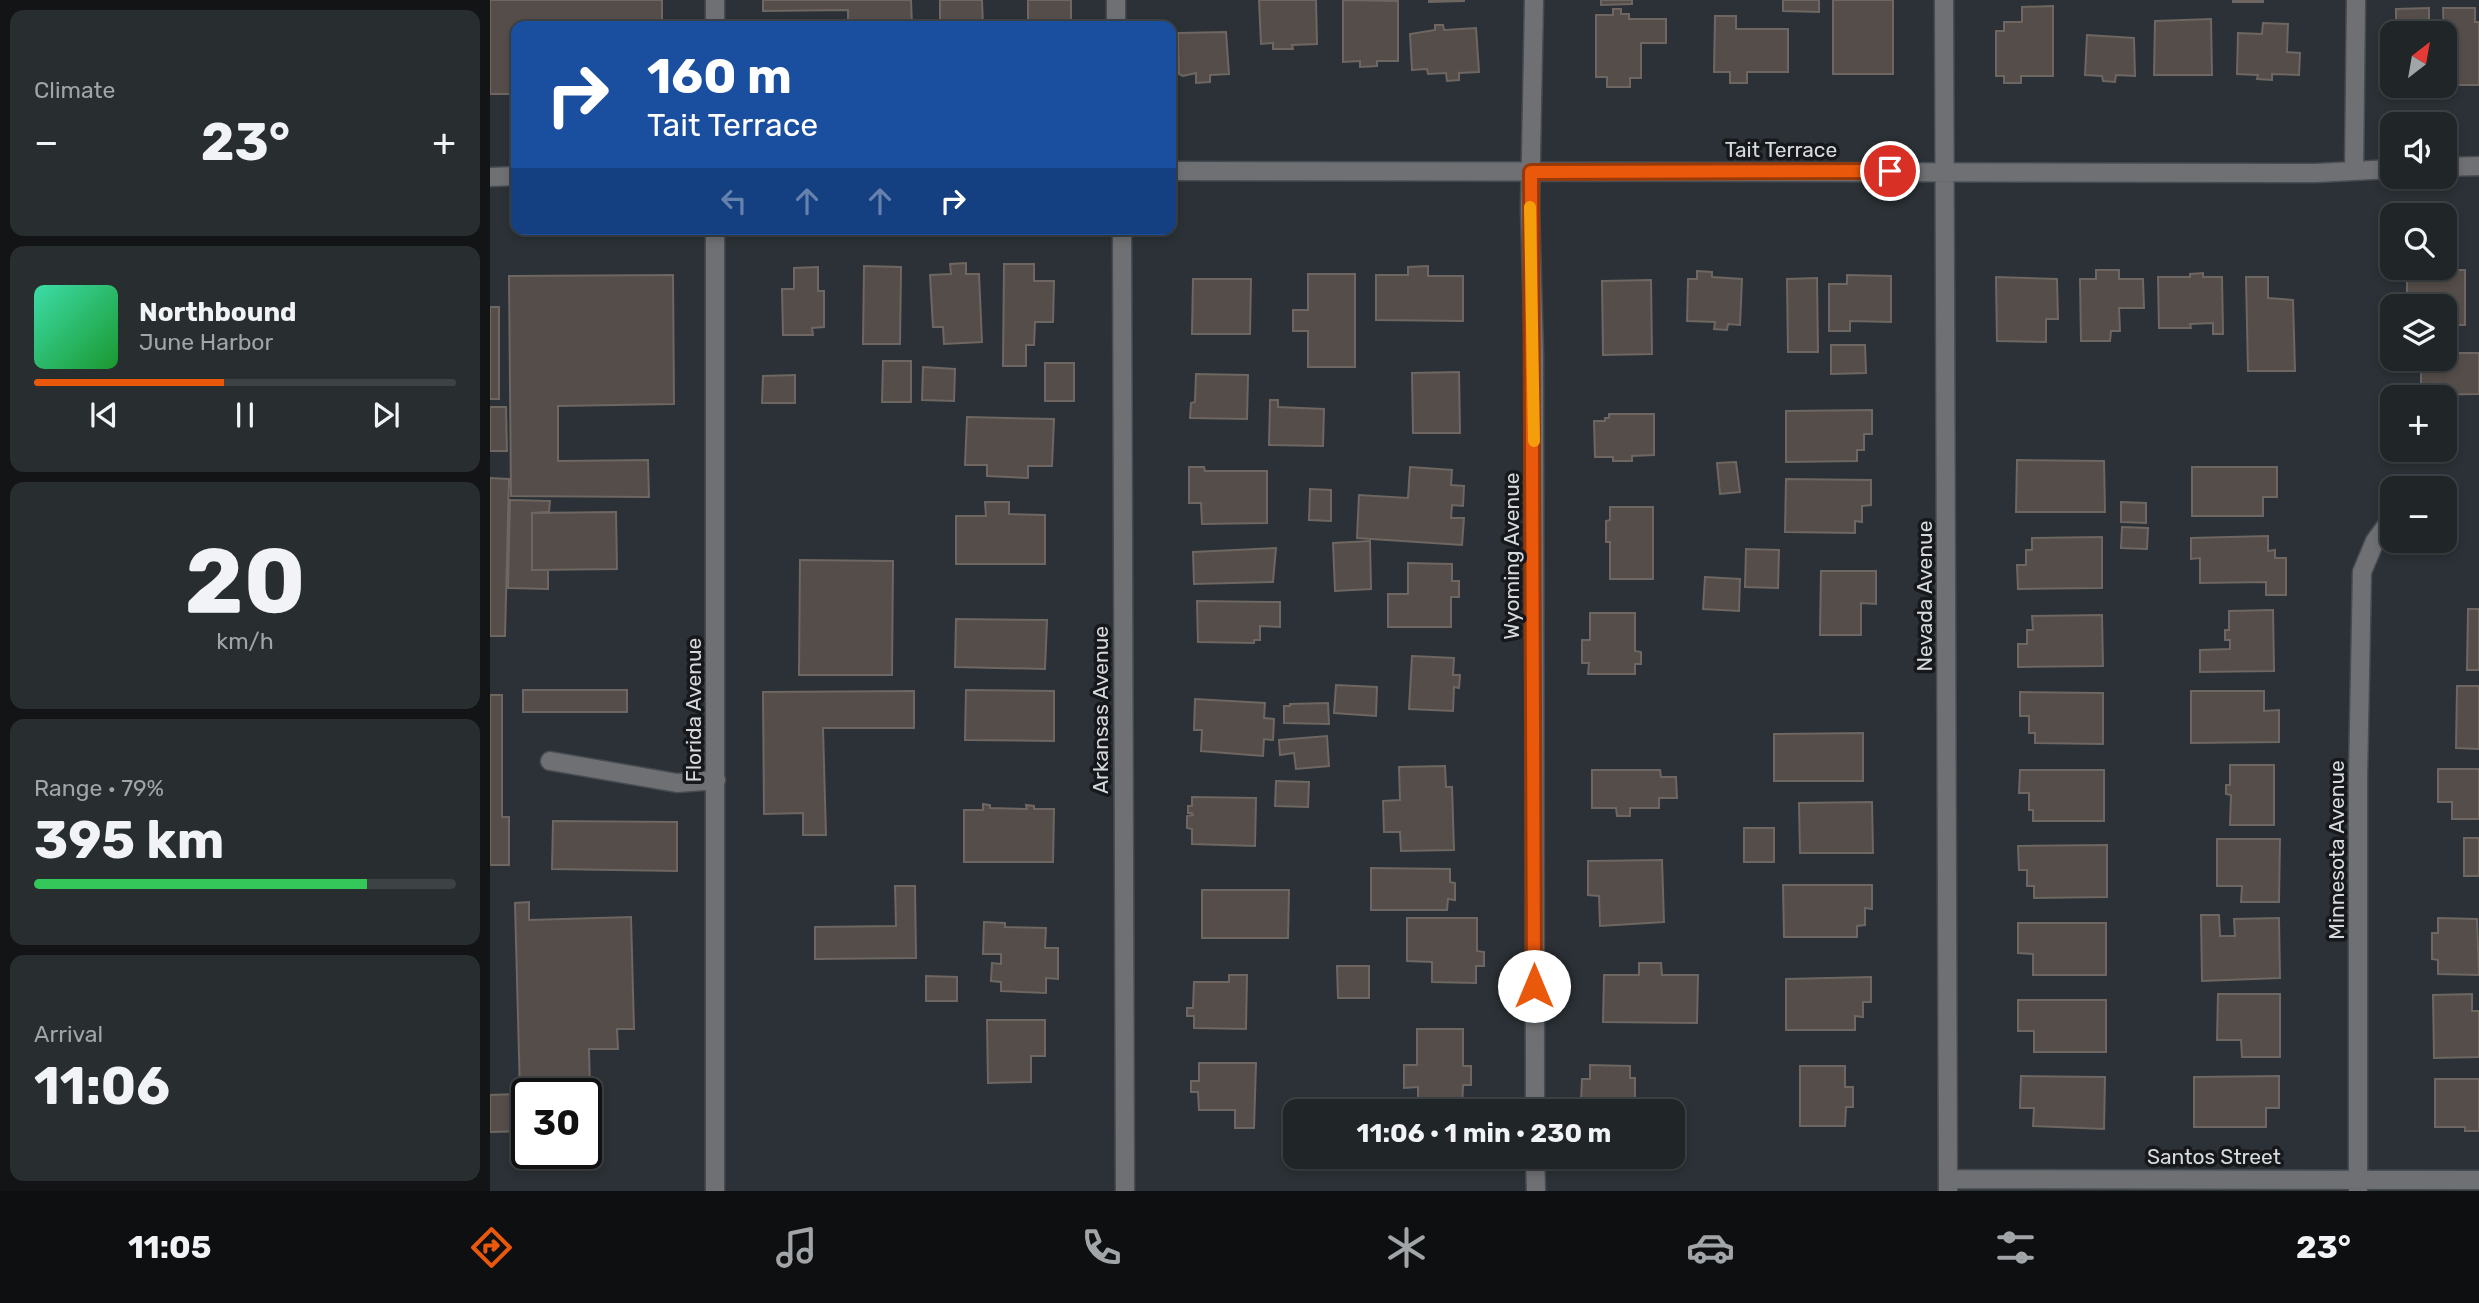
<!DOCTYPE html>
<html lang="en">
<head>
<meta charset="utf-8">
<style>
  body { margin:0; font-family:Rubik,sans-serif; background:#282d30; color:#f1f3f6; height:100vh; display:flex; flex-direction:column; font-size:26px; white-space:nowrap }
  * { box-sizing:border-box; margin:0 }
  p { font-size:23px; color:#a2a5a8 }
  .icon { flex:none; width:38px; height:38px; fill:none; stroke:currentColor; stroke-width:2; stroke-linecap:round; stroke-linejoin:round }
  .map { position:relative; flex:1; overflow:hidden }
  .drawer { display:flex; flex-direction:column; gap:10px; padding:10px; background:#121416; width:490px }
  .drawer>* { flex:none }
  .guide { position:absolute; left:21px; top:21px; width:665px; height:214px; border-radius:14px; box-shadow:0 4px 10px #0003,0 0 0 2px #3d4245; background:#1a4fa0; color:#fff; overflow:hidden }
  .needle { width:46px; rotate:31deg }
  .fabs { position:absolute; left:1890px; top:21px; display:grid; gap:14px }
  .fabs a { display:grid; place-items:center; width:77px; height:77px; border-radius:14px; background:#202528; box-shadow:0 4px 10px #0003,0 0 0 2px #3d4245; font-size:35px }
  .speed { position:absolute; left:21px; top:1078px; display:flex; gap:14px; font-size:35px; font-weight:700; text-align:center }
  .speed>* { display:grid; place-content:center; width:91px; height:91px; border-radius:50%; background:#202528; box-shadow:0 4px 10px #0003,0 0 0 2px #3d4245; line-height:1 }
  .speed .limit { border:4px solid #111; border-radius:10px; background:#fff; color:#111 }
  .pin { position:absolute; display:grid; place-items:center; width:60px; height:60px; color:#fff; margin:-30px; border:4px solid #fff; border-radius:50%; box-shadow:0 2px 7px #0007 }
  .me { position:absolute; width:77px; margin:-38px; rotate:0deg; stroke-linejoin:round; filter:drop-shadow(0 0 5px #0008) }
  .turn { display:flex; align-items:center; gap:24px; height:147px; padding:0 21px; font-size:32px }
  .turn .icon { width:91px; height:91px; stroke-width:2.5 }
  .turn b { display:block; font-size:49px; line-height:60px }
  .lanes { display:flex; align-items:center; height:66px; padding:0 21px; background:#0003; justify-content:center; gap:35px; direction:ltr }
  .lanes .off { opacity:.35 }
  .big { font-size:52px; font-weight:700; line-height:1.1 }
  .drawer .tile { flex:1; display:flex; flex-direction:column; justify-content:center; gap:10px; min-width:0; padding:0 24px; border-radius:14px; background:#282d30 }
  .drawer .dial { align-items:center; gap:0 }
  .dial b { font-size:91px; line-height:1 }
  .song { display:flex; align-items:center; gap:21px }
  .cover { width:84px; height:84px; border-radius:10px; background:linear-gradient(135deg,hsl(160 70% 55%),hsl(130 70% 35%)) }
  .played { height:7px; border-radius:4px; background:linear-gradient(90deg,#ea580c 45%,#3d4245 45%) }
  .keys { display:flex; justify-content:space-around; direction:ltr }
  .heat { display:flex; justify-content:space-between; align-items:center; font-size:38px; direction:ltr }
  .charge { height:10px; border-radius:5px; background:linear-gradient(90deg,#34c759 79%,#3d4245 0) }
  .trip { position:absolute; left:793px; top:1099px; width:402px; height:70px; border-radius:14px; background:#202528; box-shadow:0 4px 10px #0003,0 0 0 2px #3d4245; font-weight:700; line-height:70px; text-align:center }
  .menu { display:flex; height:112px; justify-content:space-around; align-items:center; background:#0d0f10; color:#a2a5a8 }
  .menu .icon { width:49px; height:49px }
  .menu .selected { color:#ea580c }
  .menu b { font-size:32px; color:#f1f3f6 }
  main { display:flex; flex:1; min-height:0 }
  .map>svg:first-child { display:block }
  .building { fill:#544d49; stroke:#6d6661; stroke-width:2 }
  .lines { fill:none; stroke-linecap:round; stroke-linejoin:round }
  .minor-casing { stroke:#464c51; stroke-width:21 }
  .minor { stroke:#6f7073; stroke-width:18 }
  .route-casing { stroke:#983908; stroke-width:18 }
  .route { stroke:#ea580c; stroke-width:12 }
  .slow { stroke:#f59e0b; stroke-width:12 }
  .labels { text-anchor:middle; dominant-baseline:central; stroke-width:7; stroke-linejoin:round; paint-order:stroke }
  .street-label { font-size:21px; fill:#d6dadd; stroke:#16181b }
</style>
</head>
<body>
<main>
<section class="drawer">
<div class="tile"><p>Climate</p>
<div class="heat"><a>−</a><b class="big">23°</b><a>+</a></div>
</div>
<div class="tile">
<div class="song"><i class="cover"></i><div><b>Northbound</b><p>June Harbor</p></div></div>
<div class="played"></div>
<div class="keys"><svg class="icon" aria-label="previous" viewBox="0 0 24 24"><path d="M18 5L8 12l10 7zM5 5v14"/></svg><svg class="icon" aria-label="pause" viewBox="0 0 24 24"><path d="M8 5v14M16 5v14"/></svg><svg class="icon" aria-label="next" viewBox="0 0 24 24"><path d="M6 5l10 7-10 7zM19 5v14"/></svg></div>
</div>
<div class="tile dial"><b>20</b><p>km/h</p></div>
<div class="tile"><p>Range · 79%</p><b class="big">395 km</b><div class="charge"></div></div>
<div class="tile"><p>Arrival</p><b class="big">11:06</b></div>
</section>
<div class="map">
<svg width="1989" height="1191" viewBox="0 0 1989 1191">
  <rect width="100%" height="100%" fill="#2b3136"/>
  <path class="building" d="M0 0H172V26H26V94H0Z
    M273 0H421L422 26H358V10L273 11Z
    M450 0H492L493 26H441H450Z
    M538 0H581V26H538Z
    M769 0H826L827 44 802 45 803 49H783V43L771 44Z
    M853 0 908 1V61H887V66L870 67V61L853 62Z
    M939 0H974V1L939 2Z
    M1111 0H1142V4L1111 5Z
    M1293 0H1329V12L1293 11Z
    M1343 0H1403V74H1343Z
    M1743 0H1773V2H1743Z
    M1563 6V76H1531V83H1514V76H1506V31H1514V22H1532V7Z
    M1939 8V24H1946V33H1906V9Z
    M1953 8H1985V22H1989V85H1955Z
    M1123 9H1131V14H1139V19H1176V43H1151V78H1140V87H1117V77H1106V15H1123Z
    M1225 16H1246V29H1298V72H1257V83H1240V72H1224Z
    M1721 19 1722 75H1664L1665 21Z
    M1773 23 1798 24 1797 52 1810 53 1809 75 1782 74V80L1767 79 1768 75 1747 74 1748 33 1772 34Z
    M945 25H953L954 30 986 28 989 72 969 73V80L957 81 956 73 938 74 937 69 922 70 920 34 945 30Z
    M736 32 739 74 720 75V82L706 83V73L693 76 689 74 688 33Z
    M1597 35 1644 38 1645 76 1626 75 1625 82 1613 81 1612 76 1595 75Z
    M476 263V274H489L492 342 454 344 453 327H443L440 275 461 274 460 264Z
    M514 264H544V281H564L563 322H545L544 345H536V366H513Z
    M374 266 411 267 410 344H373Z
    M938 266V276H973V321L886 320V275H918V267Z
    M328 267V291H334V327L322 328 323 335H293L292 289H304V268Z
    M1606 270H1629V279H1653L1654 308H1629L1630 331H1621L1620 341H1591L1590 279H1606Z
    M1917 270H1975V325H1955V306H1917Z
    M1207 271 1222 272V277L1252 279 1250 325 1238 324 1237 330 1224 329 1225 322 1197 321 1198 279H1207Z
    M1713 273V277H1732L1733 334H1723V323L1700 324 1701 328H1669L1668 277H1700V274Z
    M818 274H865V367H818V331H803V310H818Z
    M183 275 184 404 68 406V461L158 460 159 497 21 496 19 276Z
    M1357 275 1401 276V322L1360 321V331H1339V284H1357Z
    M1506 277 1567 279 1568 319H1556V342L1507 341Z
    M1756 277H1778V298L1803 300 1805 371H1758Z
    M1327 278 1328 352H1298L1297 279Z
    M703 279H761L760 334H702Z
    M1161 280 1162 354 1113 355 1112 281Z
    M0 307H9V399H0Z
    M1341 345H1375L1376 373 1341 374Z
    M1955 353H1989V394L1931 395V360H1954Z
    M393 361H421V402H392Z
    M555 363H584V401H555Z
    M433 367 465 369 464 401 432 400Z
    M969 372 970 433H923L922 373Z
    M706 374 758 375 757 419 700 418 701 403 705 402Z
    M305 375V403H272L273 376Z
    M780 400H788V407L834 409 833 446 779 445Z
    M0 407H16L17 451H0Z
    M1382 410V434H1374V450H1367V461L1296 462V411Z
    M1119 414H1164V455L1142 456V461H1123V457H1105L1104 421H1115V418H1119Z
    M477 417 564 419 562 466H538V478L497 476V465H475Z
    M1527 460 1614 461 1615 512H1526Z
    M1246 462 1250 492 1230 494 1227 463Z
    M699 467H714L715 471H777V523L712 524 711 503H699Z
    M920 467 962 470 961 485 974 486 973 506 962 505 961 518H974L972 545 867 538 869 495 918 498Z
    M1702 467H1787V497H1773V516H1702Z
    M0 478 19 479 15 636H0Z
    M1296 479 1381 480V505L1372 506V522L1365 521V533L1295 532Z
    M820 489 841 490V521L819 520Z
    M20 500 60 501 59 512 42 513V570H58V589L18 588Z
    M495 502H519V514L555 515V564H466V516H496Z
    M1631 502 1656 503V523L1631 522Z
    M1120 507H1163V579H1120V542H1116V521L1120 520Z
    M126 512 127 569 42 570V513Z
    M1632 527 1658 528 1657 549 1631 548Z
    M1778 536V551L1785 550V558H1796V595H1776V582L1710 583V558L1701 559V538Z
    M1612 537V588L1528 589 1527 565H1536V550H1542V538Z
    M880 541 881 589 845 591 843 543Z
    M786 548 783 582 704 584 703 552Z
    M1256 549 1289 550 1288 588 1255 587Z
    M310 560 403 561 402 675H309Z
    M918 563 962 564V581H969V597H961V627H898V594H918Z
    M1331 571H1386V604L1371 603V635H1330Z
    M1215 577 1250 579 1249 611 1213 609Z
    M707 601 790 602V627L770 626V640H764V643L708 642Z
    M1978 609H1989V670H1977Z
    M1783 610 1784 671 1710 672V650L1740 649V640H1735V630H1739V611Z
    M1100 613H1145V651L1151 652V664H1145V674H1098L1099 663H1092V640H1100Z
    M1612 615 1613 666 1528 667V644H1537V630H1543L1542 616Z
    M466 619 557 620 555 669 465 667Z
    M922 656 964 658 963 675H970L969 688 964 687 963 711 919 709Z
    M846 685 887 687 886 716 844 713Z
    M1967 686H1989V749L1966 748Z
    M33 690H137V712H33Z
    M476 690 564 691V741L475 740Z
    M424 691V728H333L336 835H313V813L274 814 273 692Z
    M1701 691H1774V711L1789 710V742L1701 743Z
    M1530 692 1613 693V744L1545 743V733H1539V716H1530Z
    M0 695H12V817H19V865H0Z
    M705 699 775 703 774 718 784 719 783 740 774 739 773 756 711 751 712 730H704Z
    M838 703 839 724 794 723V706H800V704Z
    M1373 733V781H1284V734Z
    M837 736 839 766 806 769 804 753 790 755 789 740Z
    M1740 765H1784V825H1740L1741 795 1736 794V785H1740Z
    M955 766 956 787H962L964 850 911 851 910 832H894L893 801 910 800 909 767Z
    M1948 769H1989V819H1962V802H1948Z
    M1102 770H1170L1171 777H1186L1187 798H1169V808H1140V816H1127L1126 808H1102Z
    M1530 770H1614V821H1543V810H1539V793H1529Z
    M786 781 819 782 818 807 785 806Z
    M702 797 766 798 765 846 702 844V829L697 828V816L703 815 702 813H698V806H702Z
    M1382 802 1383 853H1310L1309 803Z
    M493 804 500 805V808L537 809 536 805 544 806V809H564L563 862H474V810H493Z
    M63 821 187 822V871L62 869Z
    M1254 828H1284V862H1254Z
    M1974 838H1989V876H1974Z
    M1727 839H1790L1789 902H1751L1752 886H1727Z
    M1617 845V897L1544 898V886H1537V870H1529L1528 846Z
    M1172 860 1174 922 1110 926 1109 896 1098 895V861Z
    M881 868 960 869V882L965 883V900L958 899 957 910H881Z
    M1293 885H1382V909L1375 908V925L1367 926V937H1294Z
    M405 886H425L426 958 325 959V927L406 926Z
    M712 890H799L798 938H712Z
    M39 902V920L141 917 144 1029H127L128 1049H99L101 1130H96V1094H37V1131L0 1132V1095L30 1094 25 903Z
    M1711 915H1729L1730 936H1745L1744 919 1789 918 1790 978 1712 981Z
    M917 918H987V951L994 952V966H986V983L942 982V962L917 961Z
    M1948 918 1987 919 1989 975 1948 974V960L1942 959V933H1948Z
    M494 922 515 923V927L556 928 555 948H568V979L556 978V993L511 991V982L501 981 502 963 511 964V954H493Z
    M1528 923H1616V975H1543V954L1528 953Z
    M1149 963H1171L1172 975H1208L1207 1023 1113 1022 1114 975H1149Z
    M847 966H879V998H848Z
    M739 975H757L756 1029 704 1028V1016H697V1008H703L704 982H739Z
    M436 976 467 977V1001H436Z
    M1381 977V1002H1373V1017L1365 1016V1030H1296V979Z
    M1728 994H1790V1057H1752L1751 1040H1727Z
    M1982 994V1011H1989V1057L1944 1058 1943 995Z
    M1528 1000H1616V1052H1544V1031H1528Z
    M497 1020H555V1056H541V1082L498 1083Z
    M927 1029H973V1066H981V1085H973L972 1111H928V1087L914 1088V1065H927Z
    M709 1063H766L764 1128H745V1110H709L708 1092H701V1081H709Z
    M1100 1065 1140 1066V1078H1145V1102L1140 1101V1111H1100L1101 1102H1091L1092 1079H1100Z
    M1310 1066H1355V1087H1363V1107H1356L1355 1126H1310Z
    M1531 1076 1615 1077 1614 1129 1543 1126 1544 1108H1530Z
    M1789 1076V1108H1776V1127H1704V1077Z
    M1945 1079H1989V1131H1975V1127H1945Z
    M1161 1107H1186V1139H1183V1111H1161Z"/>
  <g class="lines">
    <g class="minor-casing">
      <path id="minor" d="M1044 0 1040 209 1044 354 1045 1111
        M1454 0 1458 1191
        M225 26V0
        M626 26V0
        M1955 167 1989 166
        M681 171 1826 173 1902 169
        M1864 171 1866 0
        M0 177 26 176
        M225 229V1191
        M632 229 635 1191
        M60 761 187 783 226 780
        M1045 1157 1046 1191
        M1458 1179 1989 1180
        M1868 1191V777L1872 572 1885 541 1902 518"/>
    </g>
    <use href="#minor" class="minor"/>
  </g>
  <g class="lines">
    <g class="route-casing">
      <path id="route" d="M1044 986 1041 172 1400 171"/>
    </g>
    <use href="#route" class="route"/>
    <path class="slow" d="M1040 207 1044 441"/>
  </g>
  <g class="labels">
    <g class="street-label">
      <text x="1291" y="149">Tait Terrace</text>
      <text transform="translate(1021 556) rotate(-90)">Wyoming Avenue</text>
      <text transform="translate(1434 596) rotate(-90)">Nevada Avenue</text>
      <text transform="translate(203 710) rotate(-90)">Florida Avenue</text>
      <text transform="translate(610 710) rotate(-90)">Arkansas Avenue</text>
      <text transform="translate(1846 850) rotate(-90)">Minnesota Avenue</text>
      <text x="1724" y="1156">Santos Street</text>
    </g>
  </g>
</svg>
<div class="fabs">
<a><svg class="needle" viewBox="-14 -14 28 28"><path d="M0-13l5 13h-10z" fill="#e53935"/><path d="M0 13l5-13h-10z" fill="#a2a5a8"/></svg></a>
<a><svg class="icon" aria-label="sound" viewBox="0 0 24 24"><path d="M4 9h4l5-4v14l-5-4H4zM17 9q2 3 0 6"/></svg></a>
<a><svg class="icon" aria-label="search" viewBox="0 0 24 24"><circle cx="10" cy="10" r="6"/><path d="M15 15l6 6"/></svg></a>
<a><svg class="icon" aria-label="layers" viewBox="0 0 24 24"><path d="M12 4l9 5-9 5-9-5zM3 14l9 5 9-5"/></svg></a>
<a>+</a>
<a>−</a>
</div>
<div class="speed"><div class="limit">30</div></div>
<div class="pin" style="left:1400px;top:171px;background:#d93025"><svg class="icon" aria-label="arrive" viewBox="0 0 24 24"><path d="M6 21V4h12l-3 4 3 4H6"/></svg></div>
<svg class="me" style="left:1044px;top:986px" viewBox="-20 -20 40 40"><circle r="19" fill="#fff"/><path d="M0-13L10 11 0 6-10 11z" fill="#ea580c"/></svg>
<div class="trip">11:06 · 1 min · 230 m</div>
<div class="guide">
<div class="turn"><svg class="icon" aria-label="right" viewBox="0 0 24 24"><path d="M7 20v-9h11M14 6l5 5-5 5"/></svg><div><b>160 m</b>Tait Terrace</div></div>
<div class="lanes"><svg class="icon off" aria-label="left" viewBox="0 0 24 24"><path d="M17 20v-9H6M10 6l-5 5 5 5"/></svg><svg class="icon off" aria-label="ahead" viewBox="0 0 24 24"><path d="M12 20V5M6 11l6-6 6 6"/></svg><svg class="icon off" aria-label="ahead" viewBox="0 0 24 24"><path d="M12 20V5M6 11l6-6 6 6"/></svg><svg class="icon" aria-label="right" viewBox="0 0 24 24"><path d="M7 20v-9h11M14 6l5 5-5 5"/></svg></div>
</div>
</div>
</main>
<nav class="menu">
<b>11:05</b>
<svg class="icon selected" aria-label="directions" viewBox="0 0 24 24"><path d="M12 3l9 9-9 9-9-9zM9 14v-3h6M13 9l2 2-2 2"/></svg>
<svg class="icon" aria-label="music" viewBox="0 0 24 24"><path d="M9 18V5l10-2v13"/><circle cx="6" cy="18" r="3"/><circle cx="16" cy="16" r="3"/></svg>
<svg class="icon" aria-label="phone" viewBox="0 0 24 24"><path d="M5 4h4l2 5-3 2q2 4 5 5l2-3 5 2v4C11 20 4 13 5 4z"/></svg>
<svg class="icon" aria-label="climate" viewBox="0 0 24 24"><path d="M12 3v18M4 7l16 10M4 17L20 7"/></svg>
<svg class="icon" aria-label="car" viewBox="0 0 24 24"><path d="M5 17H2v-5l4-1 3-4h7l3 4 3 1v5h-3M9 17h6M6 11h13"/><circle cx="7" cy="17" r="2"/><circle cx="17" cy="17" r="2"/></svg>
<svg class="icon" aria-label="filters" viewBox="0 0 24 24"><path d="M4 7h16M4 17h16"/><circle cx="9" cy="7" r="2"/><circle cx="15" cy="17" r="2"/></svg>
<b>23°</b>
</nav>
</body>
</html>
